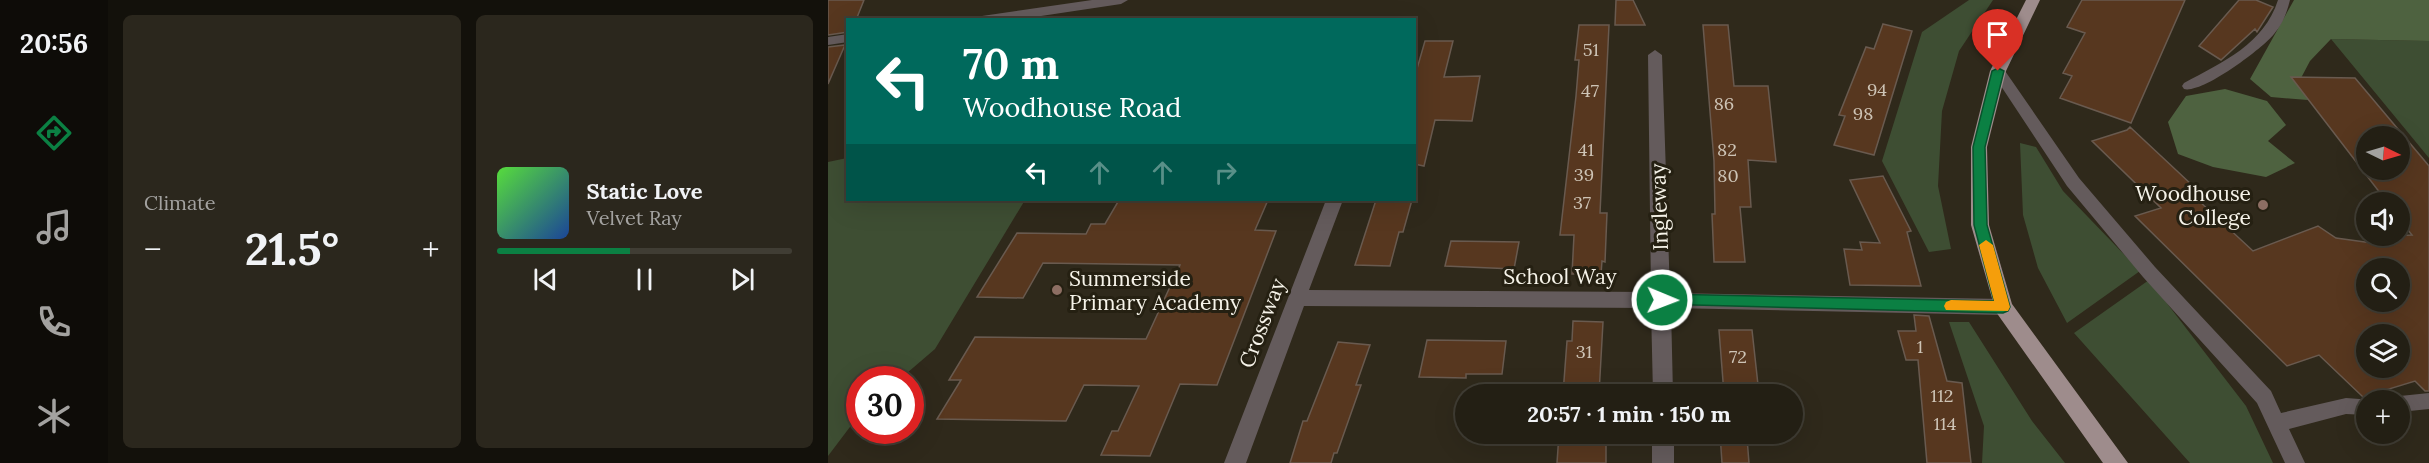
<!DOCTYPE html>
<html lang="en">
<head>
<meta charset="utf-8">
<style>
  body { margin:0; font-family:Lora,serif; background:#2b271d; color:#f1f3f6; height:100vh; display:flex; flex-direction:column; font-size:22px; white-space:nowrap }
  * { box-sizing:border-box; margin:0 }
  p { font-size:20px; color:#a3a2a0 }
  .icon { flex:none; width:33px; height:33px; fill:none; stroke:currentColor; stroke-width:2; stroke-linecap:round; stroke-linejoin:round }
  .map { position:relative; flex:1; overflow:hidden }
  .panel { display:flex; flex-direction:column; gap:15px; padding:15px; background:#13110b; width:720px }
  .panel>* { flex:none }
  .top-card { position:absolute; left:18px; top:18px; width:570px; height:183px; border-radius:0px; box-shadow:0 6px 24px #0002,0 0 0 2px #403d34; background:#00695c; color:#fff; overflow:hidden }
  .needle { width:39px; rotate:95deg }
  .controls { position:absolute; left:1528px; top:126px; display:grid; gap:12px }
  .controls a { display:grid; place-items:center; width:54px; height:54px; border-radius:50%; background:#231f14; box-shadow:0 6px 24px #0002,0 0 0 2px #403d34; font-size:30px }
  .speed { position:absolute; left:18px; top:366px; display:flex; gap:12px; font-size:30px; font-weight:700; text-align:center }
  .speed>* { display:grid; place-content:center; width:78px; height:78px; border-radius:50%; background:#231f14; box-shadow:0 6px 24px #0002,0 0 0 2px #403d34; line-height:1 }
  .speed .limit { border:9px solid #d22; background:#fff; color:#111 }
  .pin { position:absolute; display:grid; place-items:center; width:51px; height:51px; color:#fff; margin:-62px -26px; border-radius:50% 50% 50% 0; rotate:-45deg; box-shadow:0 0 6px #0007 }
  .pin .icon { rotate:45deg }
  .me { position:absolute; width:66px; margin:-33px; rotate:91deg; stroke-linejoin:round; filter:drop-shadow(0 0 4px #0008) }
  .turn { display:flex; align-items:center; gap:21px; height:126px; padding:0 18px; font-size:27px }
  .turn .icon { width:78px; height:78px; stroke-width:2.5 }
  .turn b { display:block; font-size:42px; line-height:51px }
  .lanes { display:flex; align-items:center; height:57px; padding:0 18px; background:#0003; justify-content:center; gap:30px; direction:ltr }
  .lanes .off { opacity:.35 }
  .big { font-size:45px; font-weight:700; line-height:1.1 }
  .panel .card { flex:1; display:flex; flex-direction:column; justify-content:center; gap:9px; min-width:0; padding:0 21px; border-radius:9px; background:#2b271d }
  .song { display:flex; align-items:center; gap:18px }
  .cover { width:72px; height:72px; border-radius:9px; background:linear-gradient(135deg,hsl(110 70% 55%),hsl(220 70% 35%)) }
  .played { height:6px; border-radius:3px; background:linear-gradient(90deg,#0b8043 45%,#403d34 45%) }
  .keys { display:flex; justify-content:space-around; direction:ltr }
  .heat { display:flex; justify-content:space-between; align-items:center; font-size:33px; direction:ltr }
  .panel .tiles { flex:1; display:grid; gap:15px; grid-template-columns:repeat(2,1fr) }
  .trip { position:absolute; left:627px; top:384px; width:348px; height:60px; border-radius:30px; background:#231f14; box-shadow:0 6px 24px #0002,0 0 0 2px #403d34; font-weight:700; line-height:60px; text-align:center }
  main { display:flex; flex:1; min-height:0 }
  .tabs { display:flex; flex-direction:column; width:108px; justify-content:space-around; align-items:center; background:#0e0c08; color:#a3a2a0 }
  .tabs .icon { width:42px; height:42px }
  .tabs .active { color:#0b8043 }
  .tabs b { font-size:27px; color:#f1f3f6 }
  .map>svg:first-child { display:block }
  .green { fill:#3e4e33 }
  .forest { fill:#4e6240 }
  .building { fill:#57371f; stroke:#695a4f; stroke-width:1.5; fill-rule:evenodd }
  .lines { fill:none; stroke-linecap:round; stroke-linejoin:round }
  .service { fill:#645b5c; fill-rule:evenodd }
  .minor { fill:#645b5c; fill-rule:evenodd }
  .primary { fill:#9e8c8c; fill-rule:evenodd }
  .route { fill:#0b8043; stroke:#07532c; stroke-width:1.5 }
  .slow { fill:#f59e0b }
  .education-dot { fill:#8d6e63; stroke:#252012; stroke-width:2 }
  .labels { text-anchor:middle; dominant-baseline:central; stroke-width:6; stroke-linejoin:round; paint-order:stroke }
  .number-label { font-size:18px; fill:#cec4b6 }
  .poi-label { font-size:21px; fill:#f6f3e9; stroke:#252012; text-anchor:end }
  .street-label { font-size:21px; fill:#f6f3e9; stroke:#252012 }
</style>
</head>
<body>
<main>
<nav class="tabs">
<b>20:56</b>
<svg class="icon active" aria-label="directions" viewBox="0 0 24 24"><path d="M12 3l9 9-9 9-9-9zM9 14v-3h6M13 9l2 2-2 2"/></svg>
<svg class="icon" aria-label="music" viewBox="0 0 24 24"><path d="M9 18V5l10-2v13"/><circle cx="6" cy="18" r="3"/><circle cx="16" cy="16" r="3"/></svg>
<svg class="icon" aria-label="phone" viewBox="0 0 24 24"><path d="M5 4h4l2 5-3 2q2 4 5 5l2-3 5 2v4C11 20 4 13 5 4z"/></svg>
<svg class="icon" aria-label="climate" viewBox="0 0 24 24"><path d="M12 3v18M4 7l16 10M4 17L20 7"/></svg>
</nav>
<section class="panel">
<div class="tiles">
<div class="card"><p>Climate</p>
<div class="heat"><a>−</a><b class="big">21.5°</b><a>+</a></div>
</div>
<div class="card">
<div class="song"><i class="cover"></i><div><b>Static Love</b><p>Velvet Ray</p></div></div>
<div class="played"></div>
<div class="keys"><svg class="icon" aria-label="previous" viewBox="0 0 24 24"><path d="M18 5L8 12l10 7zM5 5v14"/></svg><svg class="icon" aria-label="pause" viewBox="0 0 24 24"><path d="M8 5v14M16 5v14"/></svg><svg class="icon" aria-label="next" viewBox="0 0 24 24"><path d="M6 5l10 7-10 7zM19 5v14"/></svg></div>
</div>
</div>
</section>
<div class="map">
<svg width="1601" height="463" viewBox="0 0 1601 463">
  <rect width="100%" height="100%" fill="#2f291b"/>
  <path class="green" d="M1141 0H1165L1131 51 1114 111 1110 186 1123 249 1101 252 1054 161 1094 32Z
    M1503 39 1601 41V158Z
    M1192 143 1208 147 1235 191 1312 271 1239 323 1210 268 1195 215Z
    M19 158 20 200H197L107 349 72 379 32 380 31 415 0 456V162Z
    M1321 280 1418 406 1445 463H1362L1246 333Z
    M1121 322H1141L1204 421 1237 463H1154L1156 426Z"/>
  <path class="forest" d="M1466 0H1601V41L1503 39 1482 61 1473 78 1480 100 1443 97 1422 79Z
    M1397 89 1439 101 1458 125 1440 141 1467 163 1438 177 1385 167 1350 154 1340 122 1358 96Z"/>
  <path class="building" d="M0 0H36L28 20H20V32L0 35Z
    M788 0H805L817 25H787Z
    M1254 0H1357L1303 123 1232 98 1244 76 1235 73 1257 33 1239 27Z
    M1411 0H1428L1445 7 1429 32 1427 29 1393 60 1371 46Z
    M1055 24 1084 31 1046 155 1006 145 1017 116 1011 115 1038 47 1046 49Z
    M751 25H781L772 213H779L777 262 774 261 773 274H744L746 235H732L748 96 751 60H747Z
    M875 25H900L906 86H940L948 162 920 160 923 207H912L917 262H886L884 214H887L886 161Z
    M597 41H625L616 77 652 76 644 121 607 120 596 166 586 164V79Z
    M17 45 0 84V47Z
    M1463 77 1527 78 1601 166V391H1597L1587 381 1535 397 1491 355 1459 366 1307 216 1333 208 1264 141 1299 130 1302 127 1379 199 1371 201 1425 251 1490 226 1508 238 1559 245 1554 236 1584 235 1572 220V202H1559ZM1539 136H1572V170H1539ZM1539 268H1572V302H1539ZM1539 334H1572V368H1539Z
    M1055 176 1083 231 1079 232 1093 286 1022 285 1016 249 1034 250 1032 242 1052 243 1022 180Z
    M291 200H440L427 230 448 231 389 385 352 384 322 456 273 455 284 431H290L311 386 256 385 238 421 109 419 133 380H121L147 337 318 339 352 265 215 263 195 298 149 297 189 233 258 234 263 224H277Z
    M548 200H584L575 232H571L562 266 527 265Z
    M623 241 691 242 686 269 617 266Z
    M1086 315 1101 316 1119 381 1134 383 1143 463H1099L1090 360H1078L1070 331H1088Z
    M745 321 775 322 771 394H735L739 341H744Z
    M891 330H924L931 394H896Z
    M599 340 678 341 674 374H638V378L591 377Z
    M510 342 542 345 528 385H533L509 453H506L503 463H462L475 421H479Z
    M731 434H778V463H729Z
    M892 434H928V438H919L921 463H894Z"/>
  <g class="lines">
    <path class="service" d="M1450 0H1462C1459 12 1455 24 1446 34 1434 49 1374 94 1356 89L1354 86 1356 83C1395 62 1436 44 1450 0Z
      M1170 67 1175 68 1251 178 1327 267 1443 391 1453 413 1518 398 1545 400H1539V415L1518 414 1461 429 1477 463H1457L1429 403 1315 277 1239 186 1163 71Z
      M1601 393V409L1572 412V400H1564L1572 396Z"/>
    <path class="minor" d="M264 0H300L293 4 187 20H147L154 16Z
      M20 34V42L0 45V37Z
      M827 50 834 55 842 293 1175 299 1182 302 1185 307 1182 312 1175 315 843 308 845 394H825L823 308 476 306 418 463H396L498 200H515L481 290 823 292 820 55Z
      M824 434H846V463H824Z"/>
    <path class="primary" d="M1198 0H1212L1178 71 1159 147 1161 225 1184 304 1300 463H1275L1168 312 1143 225V147L1162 71Z"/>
  </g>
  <path class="route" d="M1170 68 1176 71 1157 147 1159 225 1182 307 1180 311 1175 313 829 304 827 300 829 296 834 294 1166 301 1146 225 1145 147 1164 71Z"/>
  <path class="slow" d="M1158 240 1165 245 1182 307 1180 311 1118 310 1116 306 1118 302 1123 300 1166 301 1151 245Z"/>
  <g class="education-dot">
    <circle cx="1435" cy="205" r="6"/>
    <circle cx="229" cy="290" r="6"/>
  </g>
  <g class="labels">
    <g class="number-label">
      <text x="763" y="49">51</text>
      <text x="1049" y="89">94</text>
      <text x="762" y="90">47</text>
      <text x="896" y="103">86</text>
      <text x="1035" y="113">98</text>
      <text x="758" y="149">41</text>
      <text x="899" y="149">82</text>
      <text x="756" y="174">39</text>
      <text x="900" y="175">80</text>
      <text x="754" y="202">37</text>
      <text x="1092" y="346">1</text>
      <text x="756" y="351">31</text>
      <text x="910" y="356">72</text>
      <text x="1114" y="395">112</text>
      <text x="1117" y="423">114</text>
    </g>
    <g class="poi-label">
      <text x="1423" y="193">Woodhouse<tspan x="1423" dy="24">College</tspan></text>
      <text x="241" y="278" text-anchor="start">Summerside<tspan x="241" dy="24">Primary Academy</tspan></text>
    </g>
    <g class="street-label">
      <text transform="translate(831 207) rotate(-92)">Ingleway</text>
      <text x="732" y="276">School Way</text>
      <text transform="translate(434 323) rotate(-69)">Crossway</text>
    </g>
  </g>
</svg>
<div class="controls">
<a><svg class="needle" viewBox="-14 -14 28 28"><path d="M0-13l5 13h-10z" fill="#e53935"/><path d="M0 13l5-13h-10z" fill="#a3a2a0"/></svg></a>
<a><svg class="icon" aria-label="sound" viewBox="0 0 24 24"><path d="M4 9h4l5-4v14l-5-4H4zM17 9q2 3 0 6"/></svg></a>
<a><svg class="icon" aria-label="search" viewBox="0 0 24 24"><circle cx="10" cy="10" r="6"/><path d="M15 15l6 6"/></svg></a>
<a><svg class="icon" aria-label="layers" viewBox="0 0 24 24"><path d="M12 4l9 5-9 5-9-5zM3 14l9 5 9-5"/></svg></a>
<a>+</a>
</div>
<div class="speed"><div class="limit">30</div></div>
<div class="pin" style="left:1170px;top:71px;background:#d93025"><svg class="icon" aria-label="arrive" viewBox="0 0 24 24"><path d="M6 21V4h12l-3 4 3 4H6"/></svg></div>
<svg class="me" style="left:834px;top:300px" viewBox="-20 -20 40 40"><circle r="17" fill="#0b8043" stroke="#fff" stroke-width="3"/><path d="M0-11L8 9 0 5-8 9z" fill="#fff"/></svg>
<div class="trip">20:57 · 1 min · 150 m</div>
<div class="top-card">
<div class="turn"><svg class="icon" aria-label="left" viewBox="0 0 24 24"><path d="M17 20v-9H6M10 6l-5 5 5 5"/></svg><div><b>70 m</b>Woodhouse Road</div></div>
<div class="lanes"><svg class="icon" aria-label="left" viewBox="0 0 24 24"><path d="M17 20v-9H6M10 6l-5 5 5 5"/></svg><svg class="icon off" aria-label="ahead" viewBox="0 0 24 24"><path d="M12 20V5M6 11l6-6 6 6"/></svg><svg class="icon off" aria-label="ahead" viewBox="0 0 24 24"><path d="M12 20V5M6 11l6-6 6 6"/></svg><svg class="icon off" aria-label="right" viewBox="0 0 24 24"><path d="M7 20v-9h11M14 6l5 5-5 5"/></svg></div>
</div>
</div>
</main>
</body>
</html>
